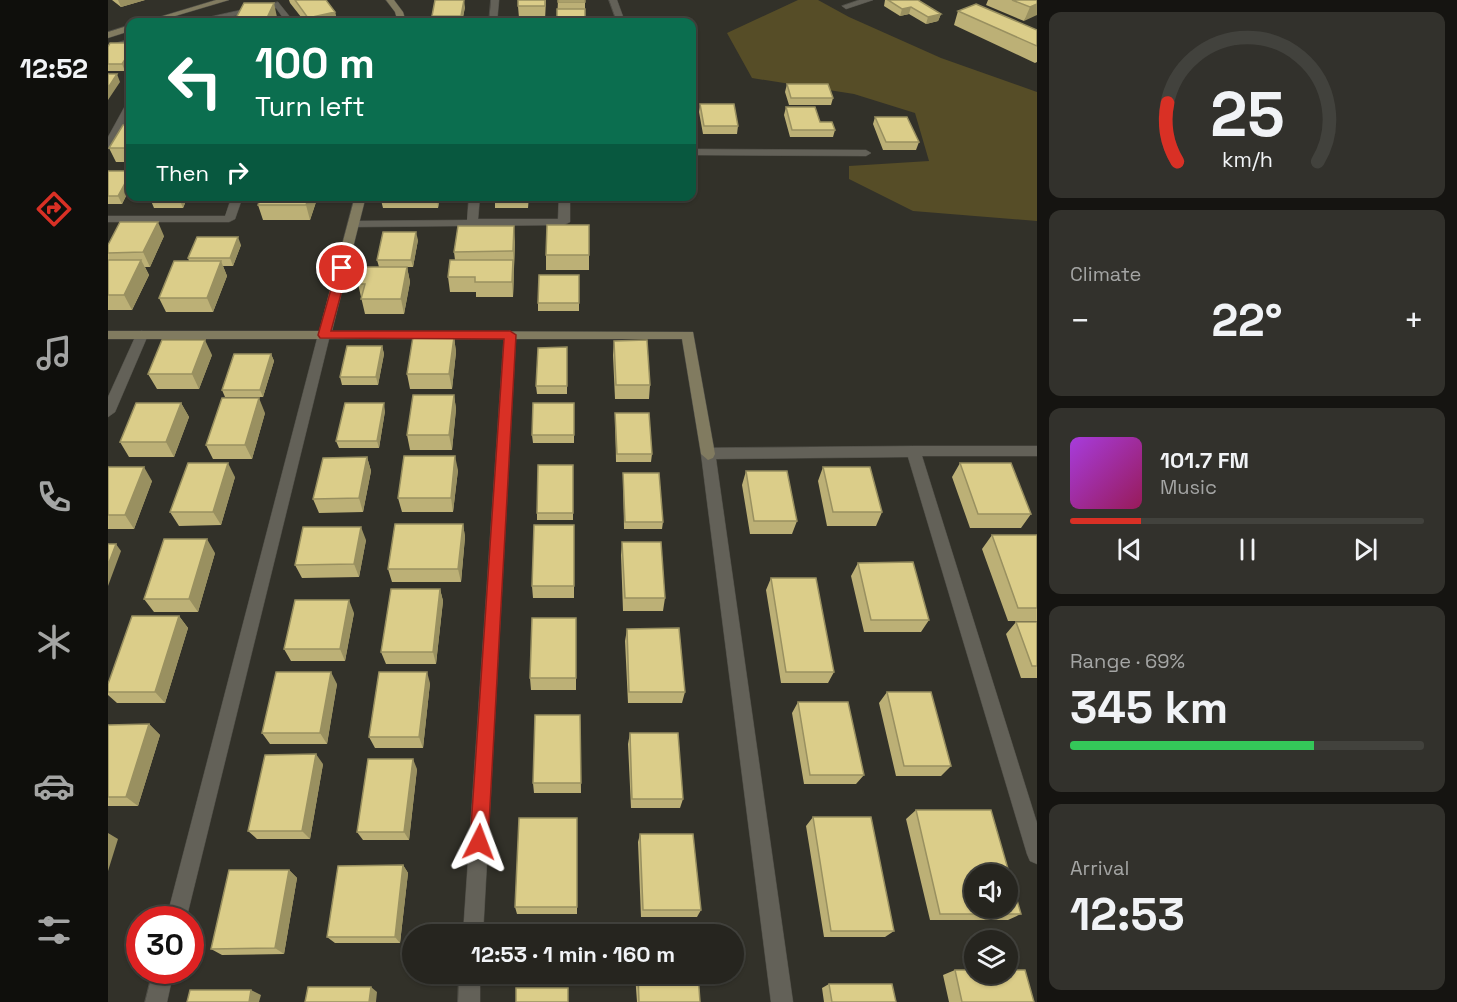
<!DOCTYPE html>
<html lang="en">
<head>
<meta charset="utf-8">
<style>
  body { margin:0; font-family:"Space Grotesk",sans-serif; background:#32312c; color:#f1f3f6; height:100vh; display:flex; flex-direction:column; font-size:22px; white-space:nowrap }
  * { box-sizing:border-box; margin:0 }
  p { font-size:20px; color:#a4a5a4 }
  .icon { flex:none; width:33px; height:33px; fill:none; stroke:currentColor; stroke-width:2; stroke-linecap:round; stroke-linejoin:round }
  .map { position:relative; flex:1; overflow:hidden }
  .sheet { display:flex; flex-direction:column; gap:12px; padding:12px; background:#151411; width:420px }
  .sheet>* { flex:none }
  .banner { position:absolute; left:18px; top:18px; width:570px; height:183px; border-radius:12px; box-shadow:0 2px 4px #0004,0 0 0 2px #42423d; background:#0b6e4f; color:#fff; overflow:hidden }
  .buttons { position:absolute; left:856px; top:864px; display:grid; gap:12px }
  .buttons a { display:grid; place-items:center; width:54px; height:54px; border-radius:50%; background:#26251f; box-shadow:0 2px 4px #0004,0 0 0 2px #42423d; font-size:30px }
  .speed { position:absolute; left:18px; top:906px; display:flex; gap:12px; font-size:30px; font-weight:700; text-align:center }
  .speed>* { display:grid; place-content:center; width:78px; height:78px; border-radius:50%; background:#26251f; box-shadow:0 2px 4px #0004,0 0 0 2px #42423d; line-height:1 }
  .speed .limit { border:9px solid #d22; background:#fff; color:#111 }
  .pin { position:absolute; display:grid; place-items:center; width:51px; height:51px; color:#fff; margin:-26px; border:3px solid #fff; border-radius:50%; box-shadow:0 2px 6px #0007 }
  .me { position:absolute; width:66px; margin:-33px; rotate:3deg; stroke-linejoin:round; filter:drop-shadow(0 0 4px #0008) }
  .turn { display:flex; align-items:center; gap:21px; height:126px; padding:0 30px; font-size:27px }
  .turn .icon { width:78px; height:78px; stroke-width:2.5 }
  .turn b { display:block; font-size:42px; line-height:51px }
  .then { display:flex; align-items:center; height:57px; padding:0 30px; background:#0003; gap:12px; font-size:22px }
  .big { font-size:45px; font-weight:700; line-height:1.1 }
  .sheet .card { flex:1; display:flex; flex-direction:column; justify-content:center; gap:9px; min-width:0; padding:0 21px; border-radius:12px; background:#32312c }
  .sheet .dial { align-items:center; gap:0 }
  .dial svg { height:156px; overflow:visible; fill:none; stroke:#42423d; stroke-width:7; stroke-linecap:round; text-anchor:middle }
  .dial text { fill:#f1f3f6; stroke:none }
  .song { display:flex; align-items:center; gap:18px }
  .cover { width:72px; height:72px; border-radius:9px; background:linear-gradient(135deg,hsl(280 70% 55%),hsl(330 70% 35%)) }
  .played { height:6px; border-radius:3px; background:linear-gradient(90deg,#d93025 20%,#42423d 20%) }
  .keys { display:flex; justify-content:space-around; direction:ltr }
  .heat { display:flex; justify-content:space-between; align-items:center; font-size:33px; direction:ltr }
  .charge { height:9px; border-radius:4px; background:linear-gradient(90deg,#34c759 69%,#42423d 0) }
  .trip { position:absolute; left:294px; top:924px; width:342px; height:60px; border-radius:30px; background:#26251f; box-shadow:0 2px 4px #0004,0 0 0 2px #42423d; font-weight:700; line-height:60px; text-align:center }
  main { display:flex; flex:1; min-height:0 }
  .tabs { display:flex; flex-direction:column; width:108px; justify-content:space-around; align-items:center; background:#0f0f0c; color:#a4a5a4 }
  .tabs .icon { width:42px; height:42px }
  .tabs .selected { color:#d93025 }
  .tabs b { font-size:27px; color:#f1f3f6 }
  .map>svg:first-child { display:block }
  .green { fill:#564d27 }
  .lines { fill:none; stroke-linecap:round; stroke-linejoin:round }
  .street-casing { stroke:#4e4d46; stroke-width:1 }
  .secondary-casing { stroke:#4e4d46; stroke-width:1 }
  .street { fill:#636158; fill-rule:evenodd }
  .secondary { fill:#817b60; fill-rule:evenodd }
  .wall { fill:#bcb076 }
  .shaded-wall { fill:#999060 }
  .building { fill:#dbcd89; stroke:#999060; stroke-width:1.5; fill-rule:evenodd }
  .route { fill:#d93025; stroke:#8d1f18; stroke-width:1.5 }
</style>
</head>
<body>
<main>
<nav class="tabs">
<b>12:52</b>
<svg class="icon selected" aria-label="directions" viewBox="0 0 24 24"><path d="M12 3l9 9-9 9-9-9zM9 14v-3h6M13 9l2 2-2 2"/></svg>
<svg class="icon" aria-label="music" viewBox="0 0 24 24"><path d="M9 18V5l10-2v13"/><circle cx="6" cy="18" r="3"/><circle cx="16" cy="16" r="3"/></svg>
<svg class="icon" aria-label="phone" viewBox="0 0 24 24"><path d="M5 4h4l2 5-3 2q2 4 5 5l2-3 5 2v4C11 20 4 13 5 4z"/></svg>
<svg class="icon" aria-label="climate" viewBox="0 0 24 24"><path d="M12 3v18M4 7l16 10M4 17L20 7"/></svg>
<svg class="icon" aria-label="car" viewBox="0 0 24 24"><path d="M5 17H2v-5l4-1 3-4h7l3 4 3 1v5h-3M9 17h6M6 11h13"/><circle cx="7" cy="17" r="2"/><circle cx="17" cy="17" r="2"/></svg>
<svg class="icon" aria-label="filters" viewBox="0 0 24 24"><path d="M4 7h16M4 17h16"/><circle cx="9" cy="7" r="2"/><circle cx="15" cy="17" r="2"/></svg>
</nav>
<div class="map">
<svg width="929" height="1002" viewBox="0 0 929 1002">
  <rect width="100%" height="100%" fill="#323129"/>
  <path class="green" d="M690 0H710L741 17 833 58 929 92V221L805 211 741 179V166L821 161 807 113 746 94 644 78 619 33Z"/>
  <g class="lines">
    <g class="street-casing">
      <path id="street" d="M383 0H391L389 22H381Z
        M501 0H509L517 22H509Z
        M751 0H765L738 9 734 6Z
        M170 2 186 22H178L168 8 94 22H79Z
        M22 39V45L0 52V46Z
        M22 103V114L5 146 0 149V137L17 106Z
        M584 149 758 150 763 153 758 156 584 155Z
        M124 196H135L127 219 121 222H0V216H117Z
        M361 196H372L370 219H450L451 196H462V222L456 225 247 227 241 224 247 221 359 220Z
        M34 331 40 335 7 412 0 417V397L28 335Z
        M216 331 222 335 78 920H58L210 335Z
        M402 331 408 335 375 934H355L396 335Z
        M805 446H929V456H814L929 823V864L922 861 919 854 800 457 608 459 685 1002H663L593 454 600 448Z
        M45 970H66L59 1002H37Z
        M351 974H372V1002H350Z"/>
    </g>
    <g class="secondary-casing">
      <path id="secondary" d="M108 0H121L47 22H35Z
        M278 0H286L295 12 298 22H290L287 12Z
        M22 25V31L0 38V32Z
        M247 196H258L224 331 585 332 607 454 605 458 600 460 593 454 574 339H0V331H211Z"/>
    </g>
    <use href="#street" class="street"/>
    <use href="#secondary" class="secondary"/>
  </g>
  <path class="wall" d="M4 0H37L13 7Z
    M181 0H218L227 12 229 22H197L182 3Z
    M438 0 437 20 411 18 410 6Z
    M450 0H477V22H449Z
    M777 0H810L833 14 830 21 818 24 801 14 792 16 776 6Z
    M880 0H929L916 21 878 5Z
    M357 7 354 22H325L324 16Z
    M850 11 929 30V62L927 63 846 25Z
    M22 43V63L17 71H0V47Z
    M584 71 587 89 585 103H584Z
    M679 84 725 98 723 105H681L677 92Z
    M592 104 630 126 629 134H595L591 112Z
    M678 107 712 122 727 130 725 137H682L676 115Z
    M767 117 811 142 808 150H775L765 124Z
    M22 125V162H8L1 148Z
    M0 171H22V188L14 204H0Z
    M41 196H80L75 208H46Z
    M153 196H210L202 220H155L150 205Z
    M272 196H332L330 208H275Z
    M387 196H421L420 208H387Z
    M56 236 42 267H37L41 275 24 310H0V245Z
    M310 240 305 267H299L302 282 296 314H257L250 284 271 267 269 260Z
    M407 241 405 297H368V292H342L340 277 347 260 346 252Z
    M133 245 125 266H115L119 276 105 312H58L51 298 81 261 80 258Z
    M438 255H481V270H438Z
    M471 275V311H430V303Z
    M346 337 348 352 344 389H302L299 374Z
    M506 341 542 385 541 399H507L505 355Z
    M274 346 276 354 270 385H234L232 377Z
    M459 347V394H429L428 386Z
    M163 354 166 361 155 397H117L114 390Z
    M104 355 91 389H49L40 374Z
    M346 395 348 409 344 450H302L299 435Z
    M73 403 81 417 66 457H21L12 442Z
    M466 403V443H425L424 435Z
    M277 411 271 448H231L228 441Z
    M157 413 144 459H105L98 445Z
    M507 413 544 454 543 462H508Z
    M259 457 263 471 255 512 211 513 205 499Z
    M852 463 923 514 913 528H862L844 477Z
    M465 465V520H429V513Z
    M0 467 44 481 26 529H0Z
    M715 467 774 512 768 526H719L710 481Z
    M350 470 345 512H294L290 498Z
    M638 471 689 521 684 534H642L634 485Z
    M515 473 555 522 554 529H516Z
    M127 477 113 525 71 526 62 512Z
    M355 524 357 537 353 582H284L280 569Z
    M466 525V598H425L424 586Z
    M884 535H929V621H900L874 549Z
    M258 540 251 577 194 578 187 565Z
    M514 542 557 598 555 611H515L513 555Z
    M107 553 90 612H46L36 599Z
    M750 563 821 620 813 632H756L743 576Z
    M663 578 726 672 720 683H673L658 590Z
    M332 589 335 601 328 664H278L273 652Z
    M246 613 237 661H183L176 649Z
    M71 616 80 628 57 703H9L0 695V684Z
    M468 618V690H423L422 678Z
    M908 622H929V678H913L898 634Z
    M519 629 577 692 574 703H520L517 641Z
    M322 683 315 748H267L261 737Z
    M229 684 219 744H162L154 733Z
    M779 692 843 766 833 776H788L771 703Z
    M690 702 756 775 748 784H696L684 713Z
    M472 715 473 793H426L425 783Z
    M41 724 52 735 30 806H0V725Z
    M522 733 575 799 572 808H523L520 744Z
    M215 764 202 839H149L140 831Z
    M309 769 301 840H255L249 832Z
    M808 810 913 914 900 920H822L798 819Z
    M705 817 786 931 777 937H716L698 826Z
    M469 818V914H409L407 907Z
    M532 834 593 910 589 917H533L530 842Z
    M295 865 300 873 292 943H227L219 937Z
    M181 870 189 878 176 954 114 955 103 949Z
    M847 970 926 1002H841L835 975Z
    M527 974H590L592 1002H529Z
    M721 984 788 1002H716L714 988Z"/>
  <path class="shaded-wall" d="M10 0H37L13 7Z
    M356 0 357 7 354 22 353 16Z
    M166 3 169 17 167 22H157Z
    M929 4V15L916 21 922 7Z
    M803 7 801 14 792 16 794 9Z
    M227 12 229 22H201L200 18Z
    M833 14 830 21 818 24 820 17Z
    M22 52V63L17 71 14 64Z
    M9 74 12 82 0 100V88Z
    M22 174V188L14 204 10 196Z
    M70 196H80L75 208Z
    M201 196H210L202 220 198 205Z
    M329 196H332L330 208Z
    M50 222 56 236 42 267 35 252Z
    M406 226 407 241 406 266 405 251Z
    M308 232 310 240 305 267 303 260Z
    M130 237 133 245 125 266 122 258Z
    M33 260 41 275 24 310 16 295Z
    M405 260 406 275 405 297 404 282Z
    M113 261 119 276 105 312 99 298Z
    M299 267 302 282 296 314 293 299Z
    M346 337 348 352 344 389 341 374Z
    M97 340 104 355 91 389 84 374Z
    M274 346 276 354 270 385 268 377Z
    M163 354 166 361 155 397 152 390Z
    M346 395 348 409 344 450 341 435Z
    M151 398 157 413 144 459 137 445Z
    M73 403 81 417 66 457 58 442Z
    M276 403 277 411 271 448 269 441Z
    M347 456 350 470 345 512 343 498Z
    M259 457 263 471 255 512 251 498Z
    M120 463 127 477 113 525 105 512Z
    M36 467 44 481 26 529 17 515Z
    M355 524 357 537 353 582 350 569Z
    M253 527 258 540 251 577 246 564Z
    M99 539 107 553 90 612 81 599Z
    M8 544 13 551 0 586V565Z
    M332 589 335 601 328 664 325 652Z
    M241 600 246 613 237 661 232 649Z
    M71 616 80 628 57 703 47 692Z
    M223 672 229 684 219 744 212 733Z
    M319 672 322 683 315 748 311 737Z
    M41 724 52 735 30 806 18 797Z
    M208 754 215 764 202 839 194 831Z
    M305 759 309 769 301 840 296 832Z
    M0 833 10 839 0 871Z
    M295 865 300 873 292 943 287 937Z
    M181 870 189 878 176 954 167 948Z
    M263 987 269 992 268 1002H261Z
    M143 990 153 995 151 1002H141Z"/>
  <path class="building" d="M187 0H218L227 12 200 18Z
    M327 0H356L353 16H324Z
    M410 0H437V6H410Z
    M450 0H477V2H450Z
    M780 0H810L833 14 820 17 803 7 794 9Z
    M904 0H929V4L922 7Z
    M136 3H166L157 22H126Z
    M868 4 929 30V46L850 11Z
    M449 9H477V22H449Z
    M409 18H436V22H408Z
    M537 18H556V22H538Z
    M2 43H22V52L14 64H0V47Z
    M584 71 587 89H584Z
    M0 74H9L0 88Z
    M679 84H720L725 98H683Z
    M592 104H626L630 126H596Z
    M678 107H707L712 122H724L727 130H684Z
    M767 117H799L811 142H778Z
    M15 125H22V148H1Z
    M0 171H22V174L10 196H0Z
    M153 196H201L198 205H150Z
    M387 196H420V200H387Z
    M12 222H50L35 252 0 253V245Z
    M439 225H481V255H438Z
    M350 226H406L405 251 346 252Z
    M275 232H308L303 260H269Z
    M89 237H130L122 258H80Z
    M0 260H33L16 295H0Z
    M342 260H405L404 282H367V277H340Z
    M66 261H113L99 298H51Z
    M254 267H299L293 299H253L257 284H250Z
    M431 275H471V303H430Z
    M305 337H346L341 374H299Z
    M54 340H97L84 374H40Z
    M539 340 542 385H508L506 341Z
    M239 346H274L268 377H232Z
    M459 347V386H428L430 348Z
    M126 354H163L152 390H114Z
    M305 395H346L341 435H299Z
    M114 398H151L137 445H98Z
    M28 403H73L58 442H12Z
    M237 403H276L269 441H228Z
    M425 403H466V435H424Z
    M507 413H541L544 454H509Z
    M296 456H347L343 498H290Z
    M259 457 251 498 205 499 215 458Z
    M80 463H120L105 512H62Z
    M852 463H903L923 514H870Z
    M430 465H465V513H429Z
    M0 467H36L17 515H0Z
    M715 467H762L774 512H725Z
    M638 471H679L689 521H646Z
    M515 473H551L555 522H517Z
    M287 524H355L350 569H280Z
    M426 525H466V586H424Z
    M195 527H253L246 564 187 565Z
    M884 535H929V608H910Z
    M56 539H99L81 599H36Z
    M514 542H553L557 598H517Z
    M0 544H8L0 565Z
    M805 562 821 620H763L750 563Z
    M663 578H708L726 672H678Z
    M283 589H332L325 652H273Z
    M187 600H241L232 649H176Z
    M24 616H71L47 692H0V684Z
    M424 618H468V678H422Z
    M908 622H929V666H924Z
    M571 628 577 692H521L519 629Z
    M168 672H223L212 733H154Z
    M271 672H319L311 737H261Z
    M779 692H823L843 766H796Z
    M690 702H740L756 775H702Z
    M427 715H472L473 783H425Z
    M41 724 18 797H0V725Z
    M522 733H570L575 799H524Z
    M208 754 194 831H140L157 755Z
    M260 759H305L296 832H249Z
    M808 810H883L913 914H832ZM867 874H900V908H867Z
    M705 817H763L786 931H723Z
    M411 818H469V907H407Z
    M532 834H585L593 910H535Z
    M295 865 287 937H219L230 866Z
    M121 870H181L167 948 103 949Z
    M847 970H867V974H900V970H917L926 1002H854Z
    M530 974H590L592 1002H531Z
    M721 984H784L788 1002H724Z
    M200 987H263L261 1002H197Z
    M408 988H460V1002H408Z
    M82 990H143L141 1002H79Z"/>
  <path class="route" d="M234 265 240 268 223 331H402L408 335 380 842 377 849 371 851 364 849 362 842 396 339 212 338 210 335 229 268Z"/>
</svg>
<div class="buttons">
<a><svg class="icon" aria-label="sound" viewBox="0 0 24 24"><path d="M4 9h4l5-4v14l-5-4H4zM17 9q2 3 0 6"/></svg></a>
<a><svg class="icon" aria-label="layers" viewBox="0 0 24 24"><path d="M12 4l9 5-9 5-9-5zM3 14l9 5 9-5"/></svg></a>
</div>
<div class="speed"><div class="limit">30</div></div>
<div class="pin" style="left:234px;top:268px;background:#d93025"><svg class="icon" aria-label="arrive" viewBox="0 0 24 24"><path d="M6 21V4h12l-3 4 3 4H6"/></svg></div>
<svg class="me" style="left:371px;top:842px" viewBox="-20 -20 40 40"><path d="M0-17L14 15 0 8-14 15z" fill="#d93025" stroke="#fff" stroke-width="4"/></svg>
<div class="trip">12:53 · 1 min · 160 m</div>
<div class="banner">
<div class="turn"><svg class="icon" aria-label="left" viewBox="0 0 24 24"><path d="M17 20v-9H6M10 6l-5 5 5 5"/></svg><div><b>100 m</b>Turn left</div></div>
<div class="then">Then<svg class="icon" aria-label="right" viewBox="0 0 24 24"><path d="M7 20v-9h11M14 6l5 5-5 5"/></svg></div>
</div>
</div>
<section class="sheet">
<div class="card dial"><svg viewBox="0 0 100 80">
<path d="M14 69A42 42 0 1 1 86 69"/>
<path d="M14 69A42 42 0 0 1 9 39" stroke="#d93025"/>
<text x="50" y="56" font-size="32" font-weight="700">25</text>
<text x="50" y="72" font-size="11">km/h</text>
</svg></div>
<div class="card"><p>Climate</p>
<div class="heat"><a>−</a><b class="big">22°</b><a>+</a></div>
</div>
<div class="card">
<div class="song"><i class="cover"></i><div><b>101.7 FM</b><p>Music</p></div></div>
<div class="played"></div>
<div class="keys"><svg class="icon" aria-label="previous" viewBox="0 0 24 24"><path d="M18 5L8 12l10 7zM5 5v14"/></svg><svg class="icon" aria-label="pause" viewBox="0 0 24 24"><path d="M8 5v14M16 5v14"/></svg><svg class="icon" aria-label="next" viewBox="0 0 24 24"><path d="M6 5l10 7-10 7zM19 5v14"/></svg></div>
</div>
<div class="card"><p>Range · 69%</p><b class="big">345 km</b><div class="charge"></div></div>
<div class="card"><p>Arrival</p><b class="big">12:53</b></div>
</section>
</main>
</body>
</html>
